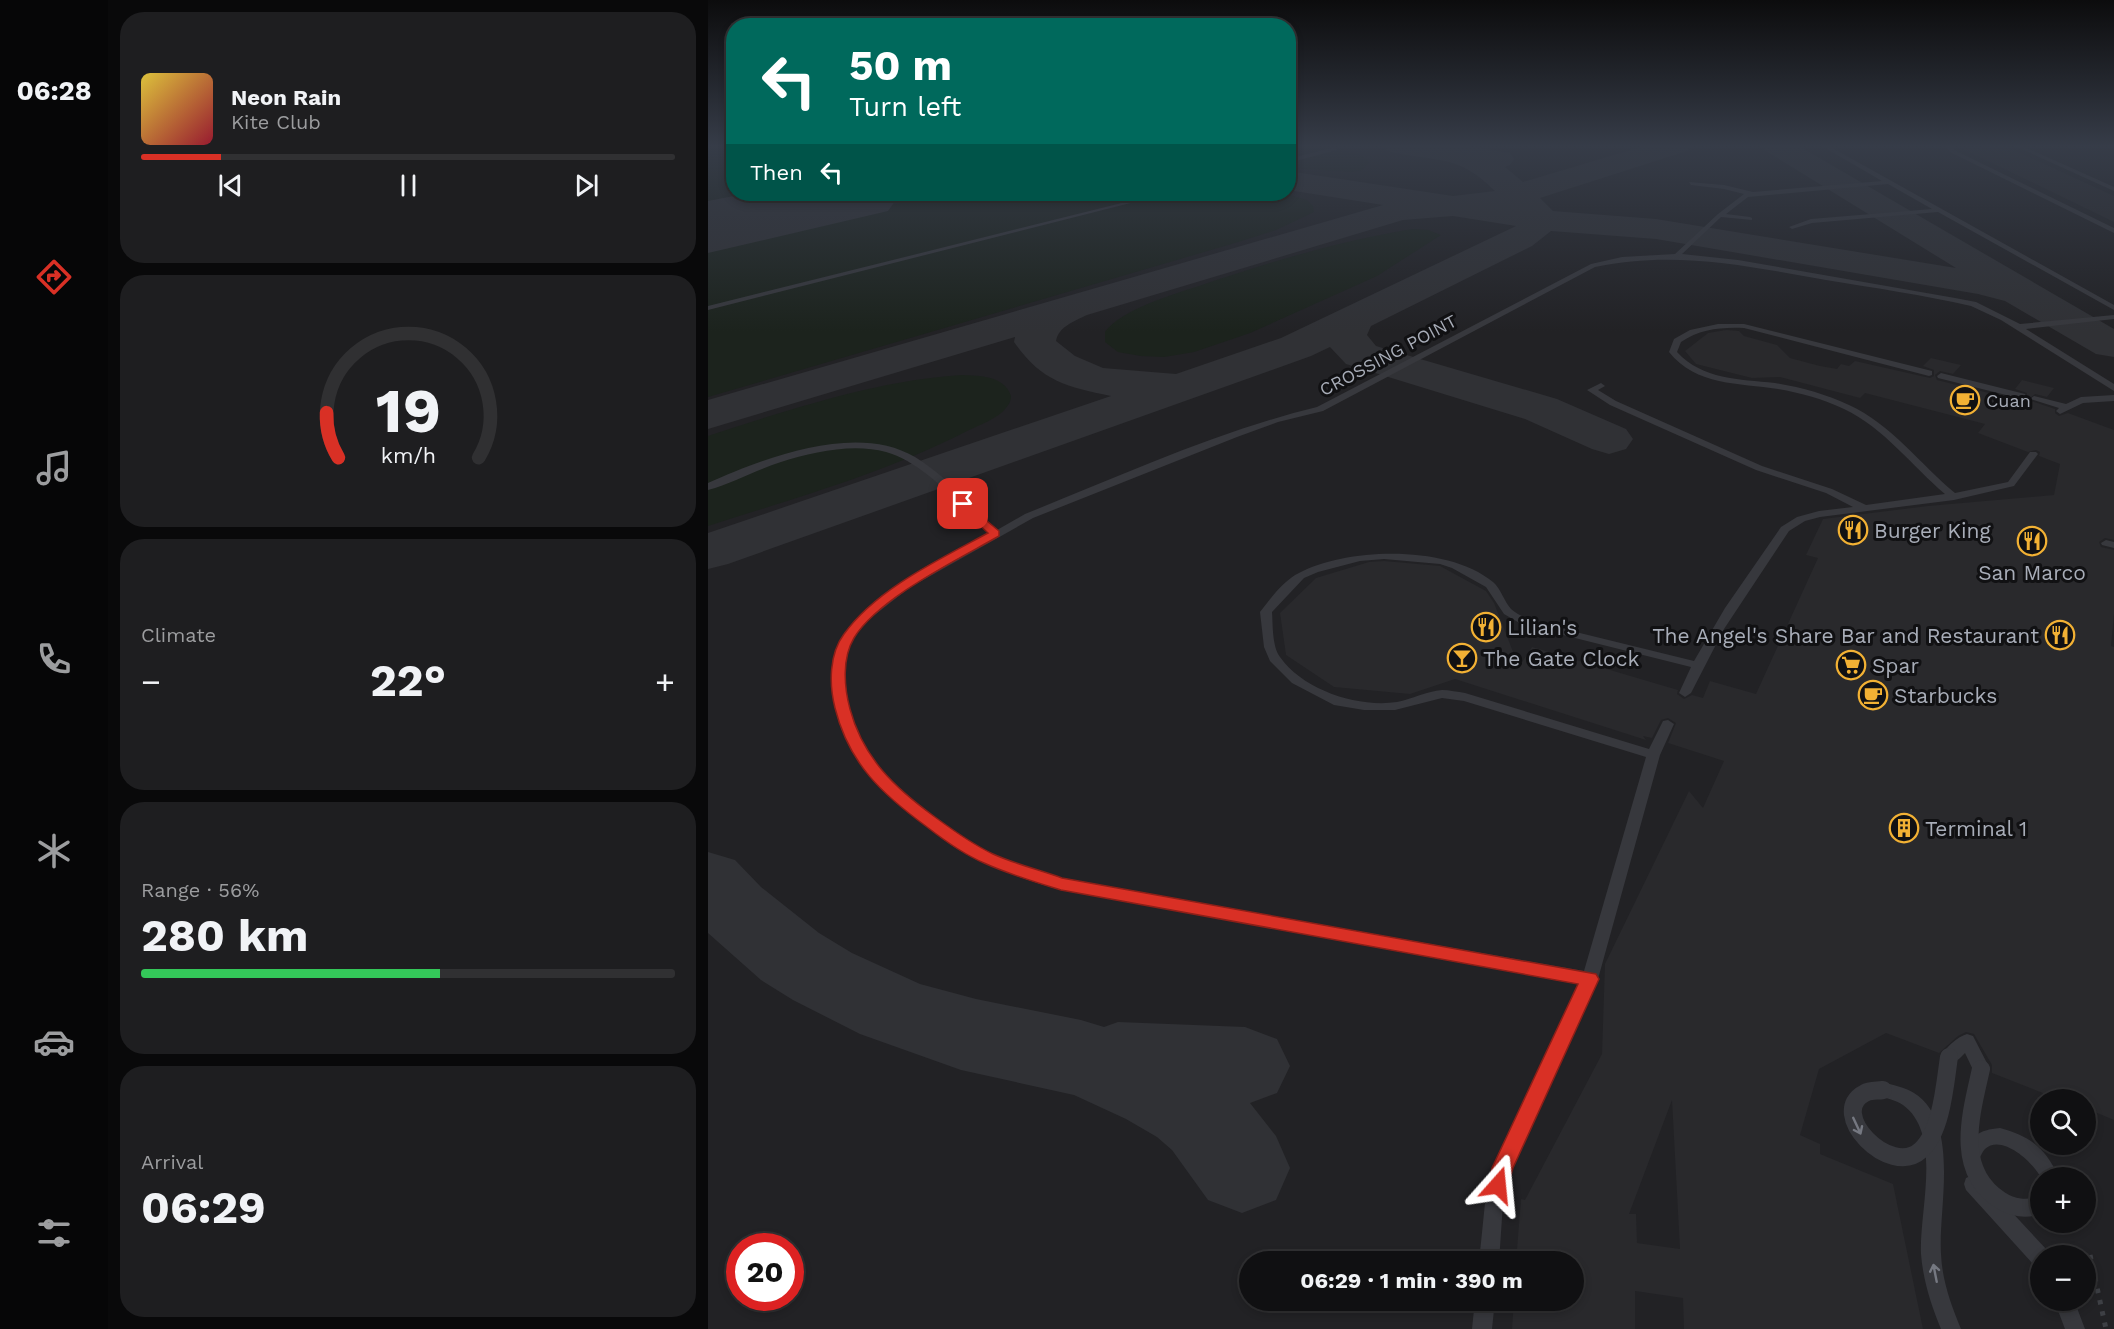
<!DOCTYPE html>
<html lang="en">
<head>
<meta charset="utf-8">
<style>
  body { margin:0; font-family:"Work Sans",sans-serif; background:#1e1e20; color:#f1f3f6; height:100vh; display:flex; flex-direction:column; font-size:22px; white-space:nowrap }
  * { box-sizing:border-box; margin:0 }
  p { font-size:20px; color:#9c9d9f }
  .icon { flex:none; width:33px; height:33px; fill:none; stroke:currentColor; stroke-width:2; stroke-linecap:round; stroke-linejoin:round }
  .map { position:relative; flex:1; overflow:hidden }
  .side { display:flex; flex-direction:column; gap:12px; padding:12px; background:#09090a; width:600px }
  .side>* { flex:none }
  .guide { position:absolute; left:18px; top:18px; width:570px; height:183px; border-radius:24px; box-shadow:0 3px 9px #0003,0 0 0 2px #303032; background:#00695c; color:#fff; overflow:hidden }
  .buttons { position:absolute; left:1322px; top:1089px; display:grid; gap:12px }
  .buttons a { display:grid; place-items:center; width:66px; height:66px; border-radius:50%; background:#101012; box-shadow:0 3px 9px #0003,0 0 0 2px #303032; font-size:30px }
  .speed { position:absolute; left:18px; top:1233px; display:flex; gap:12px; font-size:30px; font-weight:700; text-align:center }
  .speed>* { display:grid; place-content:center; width:78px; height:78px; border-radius:50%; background:#101012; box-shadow:0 3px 9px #0003,0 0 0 2px #303032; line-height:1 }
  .speed .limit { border:9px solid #d22; background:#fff; color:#111 }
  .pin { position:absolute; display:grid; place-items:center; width:51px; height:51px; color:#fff; margin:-26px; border-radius:12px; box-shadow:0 3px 9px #0006 }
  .me { position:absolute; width:66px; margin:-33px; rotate:18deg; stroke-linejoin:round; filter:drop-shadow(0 0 4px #0008) }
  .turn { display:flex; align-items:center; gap:21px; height:126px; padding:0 24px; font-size:27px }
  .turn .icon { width:78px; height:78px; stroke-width:2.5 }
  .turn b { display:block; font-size:42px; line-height:51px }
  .then { display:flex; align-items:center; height:57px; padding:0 24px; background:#0003; gap:12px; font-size:22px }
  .big { font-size:45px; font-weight:700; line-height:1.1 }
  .side .widget { flex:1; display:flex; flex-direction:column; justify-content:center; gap:9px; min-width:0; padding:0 21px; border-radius:24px; background:#1e1e20 }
  .side .dial { align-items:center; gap:0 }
  .dial svg { height:156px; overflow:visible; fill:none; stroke:#303032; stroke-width:7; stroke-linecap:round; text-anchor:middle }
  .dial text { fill:#f1f3f6; stroke:none }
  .song { display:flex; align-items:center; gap:18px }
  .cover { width:72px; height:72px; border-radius:9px; background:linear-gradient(135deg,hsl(50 70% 55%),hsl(350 70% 35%)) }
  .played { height:6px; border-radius:3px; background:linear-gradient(90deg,#d93025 15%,#303032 15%) }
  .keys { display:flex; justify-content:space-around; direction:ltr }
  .heat { display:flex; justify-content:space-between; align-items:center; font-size:33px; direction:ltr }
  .charge { height:9px; border-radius:4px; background:linear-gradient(90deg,#34c759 56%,#303032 0) }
  .trip { position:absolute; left:531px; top:1251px; width:345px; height:60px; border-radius:30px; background:#101012; box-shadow:0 3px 9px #0003,0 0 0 2px #303032; font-weight:700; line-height:60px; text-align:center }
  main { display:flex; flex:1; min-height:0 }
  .menu { display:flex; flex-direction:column; width:108px; justify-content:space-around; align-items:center; background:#060607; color:#9c9d9f }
  .menu .icon { width:42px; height:42px }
  .menu .on { color:#d93025 }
  .menu b { font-size:27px; color:#f1f3f6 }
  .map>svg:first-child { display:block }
  .built { fill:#222225; fill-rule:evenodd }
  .green { fill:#1c231d }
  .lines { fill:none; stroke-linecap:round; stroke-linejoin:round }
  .taxiway { fill:#303135; fill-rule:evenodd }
  .runway { fill:#303135; fill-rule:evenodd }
  .building { fill:#29292c; fill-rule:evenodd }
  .path { stroke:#3d3f44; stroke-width:5; stroke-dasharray:4.5 7; stroke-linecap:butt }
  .service { fill:#37383d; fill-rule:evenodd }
  .service-bridge { stroke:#37383d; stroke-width:18 }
  .oneway { stroke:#757881 }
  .route { fill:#d93025; stroke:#8d1f18; stroke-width:1.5 }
  .labels { text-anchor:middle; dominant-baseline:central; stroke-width:6; stroke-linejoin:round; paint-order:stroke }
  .far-street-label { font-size:18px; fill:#a8adb8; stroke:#111113 }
  .far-poi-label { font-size:18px; fill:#a8adb8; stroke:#111113; text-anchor:start }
  .poi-label { font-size:21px; fill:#a8adb8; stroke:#111113; text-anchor:start }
</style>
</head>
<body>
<main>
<nav class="menu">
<b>06:28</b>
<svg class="icon on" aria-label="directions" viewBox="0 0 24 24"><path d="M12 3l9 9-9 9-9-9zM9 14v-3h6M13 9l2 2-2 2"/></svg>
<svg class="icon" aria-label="music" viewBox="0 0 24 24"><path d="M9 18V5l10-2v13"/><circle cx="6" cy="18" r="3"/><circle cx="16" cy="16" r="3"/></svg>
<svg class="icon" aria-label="phone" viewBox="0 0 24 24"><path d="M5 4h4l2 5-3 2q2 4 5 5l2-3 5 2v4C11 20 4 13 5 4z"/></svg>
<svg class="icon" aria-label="climate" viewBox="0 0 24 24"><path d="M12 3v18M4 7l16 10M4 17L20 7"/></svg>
<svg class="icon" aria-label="car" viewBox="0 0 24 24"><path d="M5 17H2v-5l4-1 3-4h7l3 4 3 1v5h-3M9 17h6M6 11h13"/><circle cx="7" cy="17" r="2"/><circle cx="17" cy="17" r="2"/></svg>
<svg class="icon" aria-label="filters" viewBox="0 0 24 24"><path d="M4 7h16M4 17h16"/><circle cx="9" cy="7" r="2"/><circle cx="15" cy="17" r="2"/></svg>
</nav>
<section class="side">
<div class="widget">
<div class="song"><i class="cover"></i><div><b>Neon Rain</b><p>Kite Club</p></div></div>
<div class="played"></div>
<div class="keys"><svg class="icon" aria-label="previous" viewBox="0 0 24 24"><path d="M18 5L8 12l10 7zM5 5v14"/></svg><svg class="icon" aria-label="pause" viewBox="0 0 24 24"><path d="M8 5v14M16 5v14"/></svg><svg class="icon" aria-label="next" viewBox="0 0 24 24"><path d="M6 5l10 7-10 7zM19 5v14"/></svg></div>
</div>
<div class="widget dial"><svg viewBox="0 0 100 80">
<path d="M14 69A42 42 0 1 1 86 69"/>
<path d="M14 69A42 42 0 0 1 8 46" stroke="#d93025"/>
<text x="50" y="56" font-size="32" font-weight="700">19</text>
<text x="50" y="72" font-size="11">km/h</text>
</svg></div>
<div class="widget"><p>Climate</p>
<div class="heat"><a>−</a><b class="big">22°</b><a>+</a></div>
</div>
<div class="widget"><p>Range · 56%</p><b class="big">280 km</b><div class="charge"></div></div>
<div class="widget"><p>Arrival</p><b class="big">06:29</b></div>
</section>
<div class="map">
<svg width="1406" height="1329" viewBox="0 0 1406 1329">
  <rect width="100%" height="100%" fill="#161618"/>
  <path class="built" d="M0 145H25L26 194H580L581 145H1406V1329H0ZM1332 1100H1377V1144H1332ZM1332 1178H1377V1222H1332ZM32 1246H82V1298H32ZM1332 1256H1377V1300H1332ZM542 1262H866V1300H542Z"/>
  <path class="green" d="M0 145H25L26 194H69L0 208Z
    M580 145C600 145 649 147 662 162L654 170 645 172 581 168Z
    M234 194H579L599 200 605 206 606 212 568 230 527 243 0 397V246Z
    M705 229 720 230 733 235 669 276 542 333 486 352 456 357 433 356 410 352 397 342V332C414 309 464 295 491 286 562 262 631 241 705 229Z
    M254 375C271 376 296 375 303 396 303 401 301 404 298 408 289 419 271 425 259 431 177 473 87 498 0 526V436C80 410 170 380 254 375Z"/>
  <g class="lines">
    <path class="taxiway" d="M674 145H753L802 153 806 159 802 165 797 167 815 182 939 145H984L979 151 832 198 845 211 948 219 1248 268 1058 151 1053 145H1089L1406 329V357L1388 354 1297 301 1270 294 948 239 843 231 824 246 663 326 659 335 668 346 849 399 918 429 925 439 918 449 901 454 884 449 817 419 638 364 622 347 603 356 20 564 0 569V533L403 396C358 387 333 381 306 342L307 337 0 429V400L675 205 580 190V171L745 196 787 191C748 152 727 163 679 151ZM745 216 808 226 573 338 468 374 395 368 367 356 348 341C351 326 367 321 379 315L695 220Z
      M0 852 27 860 53 887 111 933 144 953 212 984 268 999 373 1020 396 1027 410 1022 537 1027 569 1039 582 1066 569 1093 542 1103 568 1136 582 1168 568 1200 534 1213 500 1200 464 1150 449 1137 418 1119 366 1095 253 1070 152 1034 85 1000 53 980 0 933Z"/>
    <path class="runway" d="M36 194H192L180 211 0 253V201Z"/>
  </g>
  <path class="building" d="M1295 145 1406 196V222L1253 148Z
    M1018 330 1031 331 1036 336 1069 345 1082 358 1112 366 1129 369 1133 364 1141 366 1147 361 1222 378 1226 376V370L1215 366 1223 358 1253 365 1245 374 1232 371 1227 375 1229 380 1313 401 1319 398V393L1307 389 1314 380 1346 388 1339 397 1327 394 1320 400 1347 409V413L1351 416 1360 413 1406 430V540L1397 538 1391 542 1393 547 1406 550V614L1403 646 1406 647V1120L1377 1108V1100H1353L1284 1073V1065L1266 1034 1258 1032 1250 1036 1231 1053 1178 1033 1111 1069 1092 1135 1112 1144V1154L1185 1184 1215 1329H976L975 1298 927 1291V1329H804L806 1300H866V1262H808L813 1199 817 1200 894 1054 897 964 981 791 995 808 1016 761 960 743 968 723 960 718 953 720 944 738 935 736 938 740 747 679 702 694 626 687 578 655 572 613 608 578 661 562 676 561 732 566 778 591 786 603 811 667 824 647 970 690 969 694 976 699 984 695 995 698 1002 681 1048 694 1110 558 1098 555 1115 519 1220 506 1346 495 1352 464 1331 456 1332 452 1328 450 1320 452 1270 433 1277 424 1157 393 1152 398 1072 377 1044 378 988 364 977 351 1000 333ZM964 1100 972 1249 929 1243 928 1214H921Z"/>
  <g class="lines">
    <path class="path" d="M1382 1255 1398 1329"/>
    <path class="service" d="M1112 145H1119L1406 305V310L1230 212 1104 223 1084 229 1081 227 1103 219 1224 209 1180 184 1040 197 1018 214 1042 217 1044 218V220L1013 217 974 254 1030 260 1247 298 1268 302 1312 324 1406 315V319L1318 329 1406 384V391L1293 320 1263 306C1215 295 1167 288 1118 280 1039 266 967 250 887 267L615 411 570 422 529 437 325 518 201 588 159 621 145 637 138 656 137 694 143 719 156 749 173 772 198 797 258 840 287 855 354 879 876 971 938 757 756 701 734 698 687 710H656L626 705 584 683 562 661 556 647 552 612C562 599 576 580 591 573 641 547 740 545 785 582 793 589 796 601 803 609 808 614 817 617 823 621L986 661 1017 608 1073 527 1089 517 1111 511 1145 507 1118 493 1048 470 902 405 879 390 893 383 897 386 890 390 908 401 1054 466 1124 489 1158 505 1237 494C1204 466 1176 428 1136 409 1115 399 1093 393 1070 389 1031 383 988 386 961 352L966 339 982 330 1010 324H1036L1224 371V375L1221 376 1036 328C1013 327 992 329 973 342L969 352C995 380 1031 379 1067 383 1092 387 1118 394 1141 405 1183 424 1212 464 1247 493L1300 482 1322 452H1328L1330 454 1306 486 1246 500 1112 517 1097 521 1081 531 1016 629 983 693 977 697 971 693 983 667 815 625 796 614 778 587 744 568 732 564 676 559 652 561 610 572 596 578 564 612C565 625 564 646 572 657 595 690 650 708 689 702 704 699 719 691 734 690 741 690 750 692 757 693L941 749 955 721 960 720 966 724 952 755 890 979 804 1168 795 1203 791 1262H771L777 1203 786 1168 872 984 353 890C327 882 300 873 276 862 254 852 236 839 218 825 172 791 123 744 125 682 126 665 126 648 136 634 165 592 237 559 282 534 253 506 217 463 178 452 145 443 105 452 73 462 48 470 25 483 0 490V483C56 458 148 422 207 457 238 476 263 505 289 530L317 514C412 476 510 431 609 407L883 264 914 257 967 254 1010 214 1036 194 1016 189 983 185 981 182 1016 185 1045 192 1174 181Z
      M1240 145H1247L1244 147 1246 150 1406 228V233L1242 152 1237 147Z
      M1305 145H1312L1406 187V191Z
      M627 147 629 150 580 163V159Z
      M450 194H458L0 310V306Z
      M1233 373 1317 394 1318 396 1314 399 1230 378 1229 376Z
      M1406 395V401L1375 403 1352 414 1348 411 1351 408 1322 399 1326 396 1358 404 1373 397Z
      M1398 540 1406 542V548L1394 545 1393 543Z
      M1259 1034 1265 1036 1282 1069 1279 1074 1273 1076 1267 1074 1257 1053C1250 1060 1245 1066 1235 1062L1233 1057C1237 1048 1249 1037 1259 1034Z
      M1175 1082C1184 1085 1197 1087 1206 1093 1253 1123 1230 1208 1233 1254 1234 1280 1243 1305 1253 1329H1233C1223 1305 1215 1280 1213 1254 1211 1211 1235 1134 1195 1105 1188 1100 1177 1098 1169 1095L1166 1090 1169 1085Z
      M1292 1128C1322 1136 1338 1148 1351 1178H1333C1326 1163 1294 1133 1277 1149 1274 1152 1272 1158 1269 1162L1263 1164 1257 1162 1254 1156C1263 1136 1270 1130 1292 1128Z
      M1265 1175 1272 1178 1339 1250 1341 1256H1332V1267L1325 1264 1258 1190 1256 1184 1258 1178Z
      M767 1300H787L784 1329H764Z
      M1346 1300H1366L1377 1329H1357Z"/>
    <path class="service-bridge" d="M1273 1069C1263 1114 1246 1170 1292 1200 1304 1208 1319 1210 1332 1205
      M1175 1090C1169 1091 1162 1090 1157 1093 1118 1112 1182 1179 1213 1150 1234 1131 1237 1083 1241 1057"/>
  </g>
  <defs><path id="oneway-shaft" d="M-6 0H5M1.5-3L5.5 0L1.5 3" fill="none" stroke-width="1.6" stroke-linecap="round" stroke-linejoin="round" transform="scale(1.5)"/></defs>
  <g class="oneway">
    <use href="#oneway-shaft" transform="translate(1149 1126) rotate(65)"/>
    <use href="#oneway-shaft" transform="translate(1227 1273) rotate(-101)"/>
  </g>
  <linearGradient id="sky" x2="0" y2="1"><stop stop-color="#0c0c0d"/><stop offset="0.44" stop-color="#363c48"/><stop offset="1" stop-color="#363c48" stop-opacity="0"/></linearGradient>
  <rect width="1406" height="331" fill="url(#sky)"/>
  <path class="route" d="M255 501 291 531V536C251 559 170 598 146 638 134 658 136 687 142 709 155 758 187 788 227 817 246 831 264 844 285 854 307 864 332 870 354 878L888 974 891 979 805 1168 798 1192 790 1195 783 1192 780 1185 784 1168 870 984 353 890C327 882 300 874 276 863 255 854 237 841 219 827 174 794 141 764 127 708 121 684 121 654 136 634 168 589 232 559 280 533L251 506V502Z"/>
  <defs>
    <g id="cafe-ring" transform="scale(1.5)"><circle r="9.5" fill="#111113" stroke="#f2b134" stroke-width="1.5"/><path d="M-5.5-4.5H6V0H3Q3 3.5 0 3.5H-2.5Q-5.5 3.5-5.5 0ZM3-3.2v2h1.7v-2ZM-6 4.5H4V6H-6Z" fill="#f2b134"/></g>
    <g id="restaurant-ring" transform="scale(1.5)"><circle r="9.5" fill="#111113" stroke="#f2b134" stroke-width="1.5"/><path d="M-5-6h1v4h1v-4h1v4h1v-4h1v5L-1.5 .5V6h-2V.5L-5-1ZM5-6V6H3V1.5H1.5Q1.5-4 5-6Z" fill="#f2b134"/></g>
    <g id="bar-ring" transform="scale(1.5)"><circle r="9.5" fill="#111113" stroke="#f2b134" stroke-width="1.5"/><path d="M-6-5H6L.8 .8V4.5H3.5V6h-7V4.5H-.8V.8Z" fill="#f2b134"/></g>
    <g id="supermarket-ring" transform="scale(1.5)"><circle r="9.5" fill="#111113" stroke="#f2b134" stroke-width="1.5"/><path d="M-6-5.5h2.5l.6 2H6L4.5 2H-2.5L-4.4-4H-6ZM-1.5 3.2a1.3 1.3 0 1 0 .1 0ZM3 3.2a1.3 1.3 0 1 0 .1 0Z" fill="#f2b134"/></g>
    <g id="building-ring" transform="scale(1.5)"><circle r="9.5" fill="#111113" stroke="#f2b134" stroke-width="1.5"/><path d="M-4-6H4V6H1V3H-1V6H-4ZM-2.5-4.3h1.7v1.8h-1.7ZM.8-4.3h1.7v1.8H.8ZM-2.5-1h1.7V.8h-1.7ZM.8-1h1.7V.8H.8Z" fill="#f2b134"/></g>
  </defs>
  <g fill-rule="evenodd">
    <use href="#cafe-ring" x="1257" y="400"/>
    <use href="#restaurant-ring" x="1145" y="530"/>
    <use href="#restaurant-ring" x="1324" y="541"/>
    <use href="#restaurant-ring" x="778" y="627"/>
    <use href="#restaurant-ring" x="1352" y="635"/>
    <use href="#bar-ring" x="754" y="658"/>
    <use href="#supermarket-ring" x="1143" y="665"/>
    <use href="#cafe-ring" x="1165" y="695"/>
    <use href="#building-ring" x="1196" y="828"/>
  </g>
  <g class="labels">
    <g class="far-street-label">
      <text transform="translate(680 355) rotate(-28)">CROSSING POINT</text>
    </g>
    <g class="far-poi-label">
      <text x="1278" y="400">Cuan</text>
    </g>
    <g class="poi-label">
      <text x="1166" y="530">Burger King</text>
      <text x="1324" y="572" text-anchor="middle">San Marco</text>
      <text x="799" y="627">Lilian's</text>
      <text x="1331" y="635" text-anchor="end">The Angel's Share Bar and Restaurant</text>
      <text x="775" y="658">The Gate Clock</text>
      <text x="1164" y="665">Spar</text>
      <text x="1186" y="695">Starbucks</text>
      <text x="1217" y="828">Terminal 1</text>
    </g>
  </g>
</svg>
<div class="buttons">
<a><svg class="icon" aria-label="search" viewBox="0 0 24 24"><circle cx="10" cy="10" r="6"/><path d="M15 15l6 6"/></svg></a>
<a>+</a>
<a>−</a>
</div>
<div class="speed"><div class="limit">20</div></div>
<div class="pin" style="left:255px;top:504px;background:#d93025"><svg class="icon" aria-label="arrive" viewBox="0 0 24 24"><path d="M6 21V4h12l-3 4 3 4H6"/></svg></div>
<svg class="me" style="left:790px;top:1185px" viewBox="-20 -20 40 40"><path d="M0-17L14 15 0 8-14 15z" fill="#d93025" stroke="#fff" stroke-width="4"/></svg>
<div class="trip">06:29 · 1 min · 390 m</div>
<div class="guide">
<div class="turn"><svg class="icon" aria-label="left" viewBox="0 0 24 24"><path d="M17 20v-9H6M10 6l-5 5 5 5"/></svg><div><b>50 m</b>Turn left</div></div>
<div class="then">Then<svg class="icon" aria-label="left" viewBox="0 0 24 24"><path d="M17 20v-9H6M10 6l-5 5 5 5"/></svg></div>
</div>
</div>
</main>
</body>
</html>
